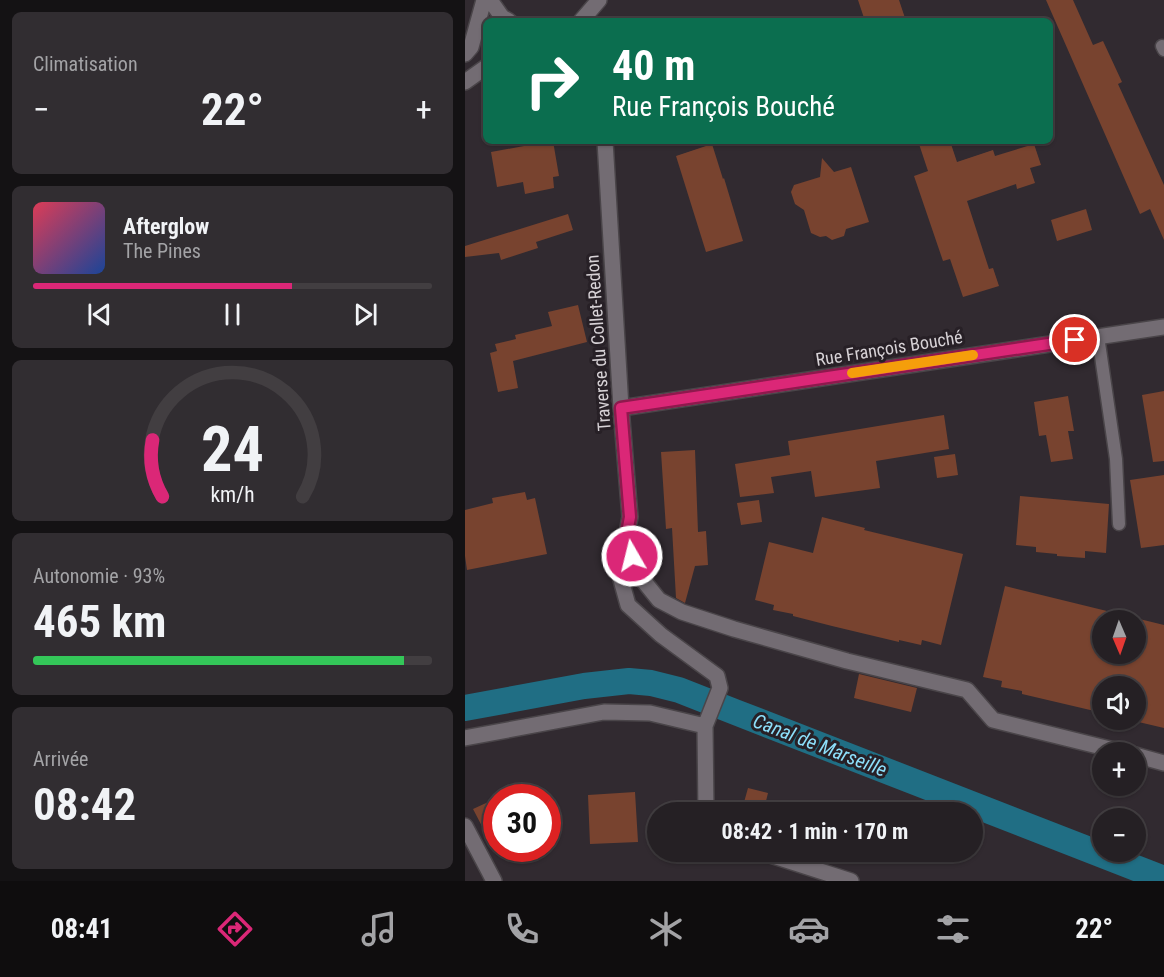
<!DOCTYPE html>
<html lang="fr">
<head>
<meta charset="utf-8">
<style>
  body { margin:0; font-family:"Roboto Condensed",sans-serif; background:#312d31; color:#f1f3f6; height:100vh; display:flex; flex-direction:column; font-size:22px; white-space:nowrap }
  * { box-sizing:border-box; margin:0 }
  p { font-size:20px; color:#a3a3a6 }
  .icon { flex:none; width:33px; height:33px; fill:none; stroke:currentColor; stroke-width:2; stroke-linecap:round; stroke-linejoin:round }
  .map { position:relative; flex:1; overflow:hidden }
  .panel { display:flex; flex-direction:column; gap:12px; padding:12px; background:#141214; width:465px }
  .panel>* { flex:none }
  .banner { position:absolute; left:18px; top:18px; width:570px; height:126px; border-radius:9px; box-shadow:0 2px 4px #0004,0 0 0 2px #423e41; background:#0b6e4f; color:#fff; overflow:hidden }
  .needle { width:39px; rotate:178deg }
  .buttons { position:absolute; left:627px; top:610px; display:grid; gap:12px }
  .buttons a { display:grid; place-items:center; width:54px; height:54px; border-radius:50%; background:#252024; box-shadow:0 2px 4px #0004,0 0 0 2px #423e41; font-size:30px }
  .speed { position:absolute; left:18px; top:784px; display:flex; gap:12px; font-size:30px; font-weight:700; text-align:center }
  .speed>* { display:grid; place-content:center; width:78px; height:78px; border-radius:50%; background:#252024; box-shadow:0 2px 4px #0004,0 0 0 2px #423e41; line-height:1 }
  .speed .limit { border:9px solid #d22; background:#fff; color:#111 }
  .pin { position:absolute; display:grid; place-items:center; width:51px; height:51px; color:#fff; margin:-26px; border:3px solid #fff; border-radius:50%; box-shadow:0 2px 6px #0007 }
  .me { position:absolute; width:66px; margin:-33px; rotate:352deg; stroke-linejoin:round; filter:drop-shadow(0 0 4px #0008) }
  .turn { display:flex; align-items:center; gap:21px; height:126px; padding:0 30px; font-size:27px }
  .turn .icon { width:78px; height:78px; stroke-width:2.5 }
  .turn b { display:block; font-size:42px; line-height:51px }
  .big { font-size:45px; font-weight:700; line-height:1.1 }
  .panel .tile { flex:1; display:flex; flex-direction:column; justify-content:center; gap:9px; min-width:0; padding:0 21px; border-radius:9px; background:#312d31 }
  .panel .dial { align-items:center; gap:0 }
  .dial svg { height:156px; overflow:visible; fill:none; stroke:#423e41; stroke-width:7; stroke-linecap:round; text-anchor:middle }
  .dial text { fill:#f1f3f6; stroke:none }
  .song { display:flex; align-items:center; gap:18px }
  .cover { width:72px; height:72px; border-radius:9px; background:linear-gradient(135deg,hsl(350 70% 55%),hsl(220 70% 35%)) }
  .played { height:6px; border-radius:3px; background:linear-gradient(90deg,#db2777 65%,#423e41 65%) }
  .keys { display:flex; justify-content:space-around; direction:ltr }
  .heat { display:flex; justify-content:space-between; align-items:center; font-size:33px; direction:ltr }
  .charge { height:9px; border-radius:4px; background:linear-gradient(90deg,#34c759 93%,#423e41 0) }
  .trip { position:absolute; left:182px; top:802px; width:336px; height:60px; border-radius:30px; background:#252024; box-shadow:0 2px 4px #0004,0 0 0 2px #423e41; font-weight:700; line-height:60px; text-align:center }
  .dock { display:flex; height:96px; justify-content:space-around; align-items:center; background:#0f0d0e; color:#a3a3a6 }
  .dock .icon { width:42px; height:42px }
  .dock .active { color:#db2777 }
  .dock b { font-size:27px; color:#f1f3f6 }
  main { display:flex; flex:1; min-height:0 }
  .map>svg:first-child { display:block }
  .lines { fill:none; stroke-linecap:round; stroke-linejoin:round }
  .canal { stroke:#206e84; stroke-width:26 }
  .building { fill:#78432f; fill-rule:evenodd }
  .service-casing { stroke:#4a4549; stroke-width:15 }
  .minor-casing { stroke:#4a4549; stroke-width:18 }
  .tertiary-casing { stroke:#4a4549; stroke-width:18 }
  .service { stroke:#736c73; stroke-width:12 }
  .minor { stroke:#736c73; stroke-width:15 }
  .tertiary { stroke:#736c73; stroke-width:15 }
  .route-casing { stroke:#8e194d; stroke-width:15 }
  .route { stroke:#db2777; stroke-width:10 }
  .slow { stroke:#f59e0b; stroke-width:10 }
  .labels { text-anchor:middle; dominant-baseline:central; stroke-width:6; stroke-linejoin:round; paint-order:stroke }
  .street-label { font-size:18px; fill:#d7d2d6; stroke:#272026 }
  .water-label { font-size:20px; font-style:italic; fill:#8ddffa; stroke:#272026 }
</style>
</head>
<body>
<main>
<section class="panel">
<div class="tile"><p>Climatisation</p>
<div class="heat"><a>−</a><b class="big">22°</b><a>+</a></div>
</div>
<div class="tile">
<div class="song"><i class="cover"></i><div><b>Afterglow</b><p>The Pines</p></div></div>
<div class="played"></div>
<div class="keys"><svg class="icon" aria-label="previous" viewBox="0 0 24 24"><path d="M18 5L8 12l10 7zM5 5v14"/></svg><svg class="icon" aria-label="pause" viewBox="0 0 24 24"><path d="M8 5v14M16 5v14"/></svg><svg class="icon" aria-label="next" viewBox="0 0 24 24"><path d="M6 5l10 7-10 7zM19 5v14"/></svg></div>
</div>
<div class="tile dial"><svg viewBox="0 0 100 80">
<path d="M14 69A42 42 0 1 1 86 69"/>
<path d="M14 69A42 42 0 0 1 9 40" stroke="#db2777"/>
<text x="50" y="56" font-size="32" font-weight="700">24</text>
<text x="50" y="72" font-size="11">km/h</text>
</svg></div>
<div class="tile"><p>Autonomie · 93%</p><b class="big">465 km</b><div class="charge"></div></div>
<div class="tile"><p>Arrivée</p><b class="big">08:42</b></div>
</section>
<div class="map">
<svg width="699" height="881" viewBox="0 0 699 881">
  <rect width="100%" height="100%" fill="#312a30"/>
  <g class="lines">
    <path class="canal" d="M0 708 119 686 164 681 186 683 214 690 270 712 699 879"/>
  </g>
  <path class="building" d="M393 0H434L441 21H400Z
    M581 0H608L628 45 638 41 657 82 653 84 699 185V240L685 209 675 214Z
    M58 141H88L94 176 88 177 89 188 60 194 58 182 32 187 26 152 59 146Z
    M453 141H485L492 162 528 150 530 156 569 144 576 165 565 168 570 183 552 189 551 184 502 201 524 269 528 268 534 286 498 297 485 259 478 261 449 176 463 171Z
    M247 144 258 179 259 178 278 241 241 252 211 156Z
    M357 158 369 172 386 167 404 222 381 229 379 236 367 240 361 236 355 237 346 233 339 210 330 204 326 192 329 185 355 177Z
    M621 209 627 230 592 241 586 220Z
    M103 214 108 230 71 242 73 248 36 260 34 253 0 257V246Z
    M113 305 122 342 48 361 53 388 33 392 25 353 32 351 30 344 51 339 50 335 87 326 83 312Z
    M699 391V461L688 462 677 395Z
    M603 396 609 431H603L608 459 586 462 581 435 574 436 569 402Z
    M479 415 484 449 411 461 415 488 350 497 346 471 306 477 309 493 275 497 270 464 325 455 323 441Z
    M230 450 233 532 241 531 243 565 230 566 220 603 211 598 207 528 201 529 196 452Z
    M490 454 493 475 472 478 469 457Z
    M699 475V545L676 548 665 480Z
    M60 492 62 500 70 498 82 554 2 570 0 556V510L28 503 27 498Z
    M555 496 644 504 641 553 620 551V558L592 556V554L571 552V547L551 545Z
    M294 500 297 522 276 525 272 503Z
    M357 517 400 528 399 530 498 554 476 645 457 640 456 645 434 640V642L367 626 328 616V614L308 610 309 605 290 600 304 542 348 553Z
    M540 586 699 625V728L665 720H670V687H638V713L557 694V691L536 687 537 681 518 677ZM638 621H670V654H638Z
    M394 674 452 688 446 712 389 698Z
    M283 788 303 793 298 813H276Z
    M170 792 173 842 125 844 123 795Z
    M32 798V855L8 809Z"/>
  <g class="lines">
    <g class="service-casing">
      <path id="service" d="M697 46 699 50
        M633 336 651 459 654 524"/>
    </g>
    <g class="minor-casing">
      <path id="minor" d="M140 141 156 408 165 517 161 538 150 550 153 569 163 605 196 635 252 676 255 688 240 726 241 813
        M156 408 699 327
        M161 538 173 574 194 600 217 612 269 629 382 661 502 690 528 720 661 753
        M0 738 139 712 185 713 240 726
        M670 755 699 763
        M0 826 29 881
        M296 852 386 881"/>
    </g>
    <g class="tertiary-casing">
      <path id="tertiary" d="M25 0 37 17 44 21
        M116 21 134 0
        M0 54 6 47 19 0
        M0 82 21 67"/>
    </g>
    <use href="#service" class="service"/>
    <use href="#minor" class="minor"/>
    <use href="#tertiary" class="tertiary"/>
  </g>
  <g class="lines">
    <g class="route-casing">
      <path id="route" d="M167 556 161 538 165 517 156 408 610 340"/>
    </g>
    <use href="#route" class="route"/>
    <path class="slow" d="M387 373 508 355"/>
  </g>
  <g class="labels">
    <g class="street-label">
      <text transform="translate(133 343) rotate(-94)">Traverse du Collet-Redon</text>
      <text transform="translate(424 348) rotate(-9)">Rue François Bouché</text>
    </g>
    <g class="water-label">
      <text transform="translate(355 745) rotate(21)">Canal de Marseille</text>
    </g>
  </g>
</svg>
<div class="buttons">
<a><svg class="needle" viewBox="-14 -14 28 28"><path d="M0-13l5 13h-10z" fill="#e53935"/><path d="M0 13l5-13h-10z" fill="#a3a3a6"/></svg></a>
<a><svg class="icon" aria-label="sound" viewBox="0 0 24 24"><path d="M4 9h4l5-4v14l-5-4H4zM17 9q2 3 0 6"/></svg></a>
<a>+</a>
<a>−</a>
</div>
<div class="speed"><div class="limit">30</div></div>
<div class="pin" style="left:610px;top:340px;background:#d93025"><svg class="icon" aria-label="arrive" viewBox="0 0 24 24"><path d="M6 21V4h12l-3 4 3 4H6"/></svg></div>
<svg class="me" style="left:167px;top:556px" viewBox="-20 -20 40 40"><circle r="17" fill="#db2777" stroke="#fff" stroke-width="3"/><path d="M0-11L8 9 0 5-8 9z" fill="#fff"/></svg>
<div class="trip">08:42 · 1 min · 170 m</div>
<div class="banner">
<div class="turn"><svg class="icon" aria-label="right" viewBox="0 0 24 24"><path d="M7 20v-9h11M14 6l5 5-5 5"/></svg><div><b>40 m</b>Rue François Bouché</div></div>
</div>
</div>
</main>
<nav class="dock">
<b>08:41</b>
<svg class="icon active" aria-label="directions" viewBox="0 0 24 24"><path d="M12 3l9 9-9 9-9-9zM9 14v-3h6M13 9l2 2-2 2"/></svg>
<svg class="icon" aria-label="music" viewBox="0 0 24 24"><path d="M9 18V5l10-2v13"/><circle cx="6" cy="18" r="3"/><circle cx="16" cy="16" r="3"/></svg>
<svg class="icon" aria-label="phone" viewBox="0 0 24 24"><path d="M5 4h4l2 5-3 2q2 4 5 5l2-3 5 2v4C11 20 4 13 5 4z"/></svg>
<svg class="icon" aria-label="climate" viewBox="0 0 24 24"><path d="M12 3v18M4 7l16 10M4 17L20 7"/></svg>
<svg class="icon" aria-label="car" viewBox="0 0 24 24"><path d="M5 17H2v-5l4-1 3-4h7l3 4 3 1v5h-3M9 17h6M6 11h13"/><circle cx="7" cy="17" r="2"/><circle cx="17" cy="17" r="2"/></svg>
<svg class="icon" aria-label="filters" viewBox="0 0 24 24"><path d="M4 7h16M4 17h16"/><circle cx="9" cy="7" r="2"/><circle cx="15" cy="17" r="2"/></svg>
<b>22°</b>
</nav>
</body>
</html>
